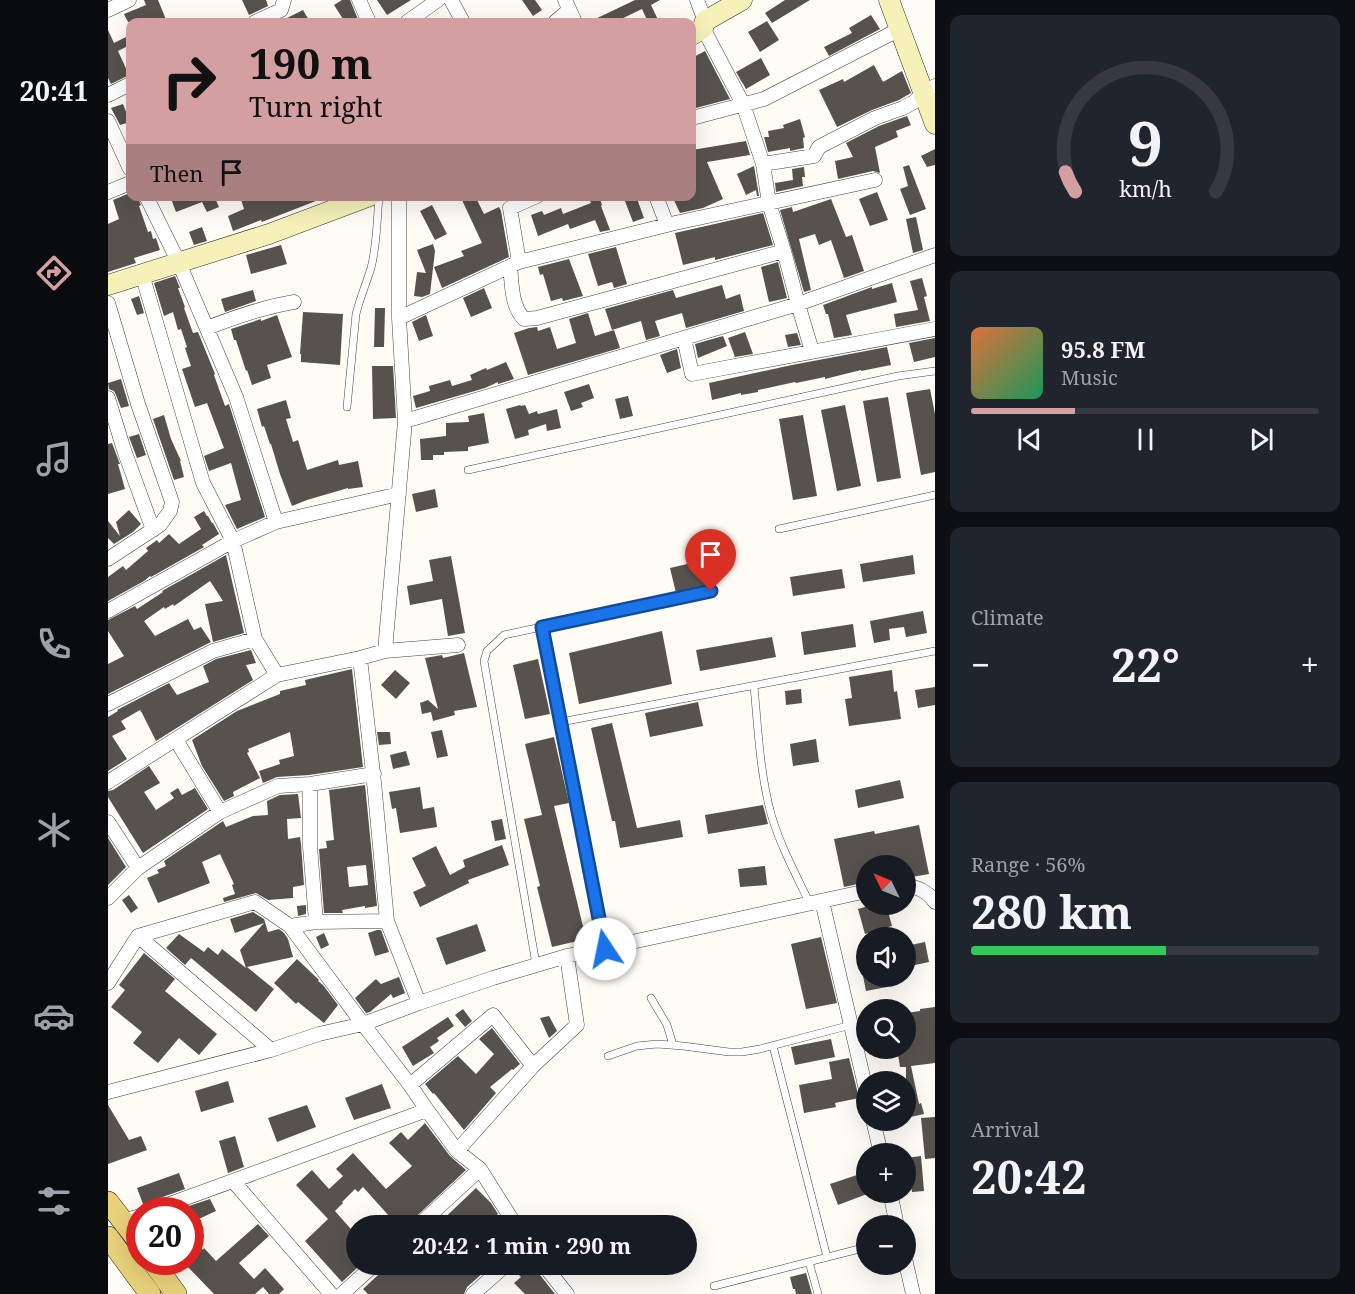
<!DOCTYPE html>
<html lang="en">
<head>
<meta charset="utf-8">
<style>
  body { margin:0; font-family:"Noto Serif",serif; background:#20242c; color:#f1f3f6; height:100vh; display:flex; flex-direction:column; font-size:22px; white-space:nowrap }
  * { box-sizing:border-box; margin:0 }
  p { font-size:20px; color:#9ea1a6 }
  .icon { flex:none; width:33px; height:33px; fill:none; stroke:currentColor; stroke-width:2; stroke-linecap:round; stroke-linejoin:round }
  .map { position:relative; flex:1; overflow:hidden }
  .side { display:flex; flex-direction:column; gap:15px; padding:15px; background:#0d0f14; width:420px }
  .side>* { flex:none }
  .banner { position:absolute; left:18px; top:18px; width:570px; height:183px; border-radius:12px; box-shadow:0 6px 24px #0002; background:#d49fa1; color:#111; overflow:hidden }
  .needle { width:39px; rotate:313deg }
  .tools { position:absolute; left:748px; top:855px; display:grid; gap:12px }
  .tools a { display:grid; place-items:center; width:60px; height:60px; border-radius:50%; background:#171b24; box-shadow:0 6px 24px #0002; font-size:30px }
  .speed { position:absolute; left:18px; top:1197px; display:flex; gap:12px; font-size:30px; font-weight:700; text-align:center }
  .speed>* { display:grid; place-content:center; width:78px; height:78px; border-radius:50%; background:#171b24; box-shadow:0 6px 24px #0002; line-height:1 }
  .speed .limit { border:9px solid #d22; background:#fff; color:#111 }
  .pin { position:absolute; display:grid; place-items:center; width:51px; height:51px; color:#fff; margin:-62px -26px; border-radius:50% 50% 50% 0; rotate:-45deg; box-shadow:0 0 6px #0007 }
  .pin .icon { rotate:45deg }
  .me { position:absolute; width:66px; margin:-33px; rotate:349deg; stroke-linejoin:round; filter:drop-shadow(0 0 4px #0008) }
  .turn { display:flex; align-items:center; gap:21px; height:126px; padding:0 24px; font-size:27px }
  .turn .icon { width:78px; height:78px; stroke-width:2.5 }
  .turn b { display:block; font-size:42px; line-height:51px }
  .then { display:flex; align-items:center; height:57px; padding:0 24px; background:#0003; gap:12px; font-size:22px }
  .big { font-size:45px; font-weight:700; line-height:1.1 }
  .side .tile { flex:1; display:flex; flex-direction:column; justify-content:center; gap:9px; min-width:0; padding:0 21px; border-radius:12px; background:#20242c }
  .side .dial { align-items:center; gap:0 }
  .dial svg { height:156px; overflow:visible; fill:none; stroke:#363941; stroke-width:7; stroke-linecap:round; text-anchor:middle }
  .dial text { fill:#f1f3f6; stroke:none }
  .song { display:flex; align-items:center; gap:18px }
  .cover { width:72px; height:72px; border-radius:9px; background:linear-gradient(135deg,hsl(20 70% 55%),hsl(150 70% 35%)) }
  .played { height:6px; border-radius:3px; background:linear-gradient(90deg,#d49fa1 30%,#363941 30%) }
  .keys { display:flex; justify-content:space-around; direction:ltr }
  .heat { display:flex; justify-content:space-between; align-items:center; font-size:33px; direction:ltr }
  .charge { height:9px; border-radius:4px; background:linear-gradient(90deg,#34c759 56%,#363941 0) }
  .trip { position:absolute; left:238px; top:1215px; width:351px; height:60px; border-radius:30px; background:#171b24; box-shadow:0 6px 24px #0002; font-weight:700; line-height:60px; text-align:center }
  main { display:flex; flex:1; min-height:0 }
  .dock { display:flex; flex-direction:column; width:108px; justify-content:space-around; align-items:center; background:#090b0e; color:#9ea1a6 }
  .dock .icon { width:42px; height:42px }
  .dock .on { color:#d49fa1 }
  .dock b { font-size:27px; color:#f1f3f6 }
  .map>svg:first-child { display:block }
  .building { fill:#57524e; fill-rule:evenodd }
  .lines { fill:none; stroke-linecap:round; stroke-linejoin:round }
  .lane-casing { stroke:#434343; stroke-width:8 }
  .street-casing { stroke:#434343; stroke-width:15 }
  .secondary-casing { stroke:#323232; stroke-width:21 }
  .primary-casing { stroke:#212121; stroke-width:22 }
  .lane { stroke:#fff; stroke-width:7 }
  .street { stroke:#fff; stroke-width:14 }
  .secondary { stroke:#f5f1b8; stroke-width:20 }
  .primary { stroke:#e8d27a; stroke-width:21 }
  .route-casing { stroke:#114b97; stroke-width:15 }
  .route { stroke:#1a73e8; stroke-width:10 }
</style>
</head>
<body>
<main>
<nav class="dock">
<b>20:41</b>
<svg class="icon on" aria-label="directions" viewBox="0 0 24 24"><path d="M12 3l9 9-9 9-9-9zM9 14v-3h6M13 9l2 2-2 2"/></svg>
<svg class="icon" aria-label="music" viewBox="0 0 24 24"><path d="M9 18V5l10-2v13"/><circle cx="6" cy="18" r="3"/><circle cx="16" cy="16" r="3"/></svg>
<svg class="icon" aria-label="phone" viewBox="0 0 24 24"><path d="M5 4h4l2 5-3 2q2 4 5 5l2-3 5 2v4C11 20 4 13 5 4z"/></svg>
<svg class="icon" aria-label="climate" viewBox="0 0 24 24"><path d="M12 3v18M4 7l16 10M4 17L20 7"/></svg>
<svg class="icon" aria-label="car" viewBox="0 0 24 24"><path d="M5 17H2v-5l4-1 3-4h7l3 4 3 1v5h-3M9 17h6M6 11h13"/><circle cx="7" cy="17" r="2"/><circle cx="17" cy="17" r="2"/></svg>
<svg class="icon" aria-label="filters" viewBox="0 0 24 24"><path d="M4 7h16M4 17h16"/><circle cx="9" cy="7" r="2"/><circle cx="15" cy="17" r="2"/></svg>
</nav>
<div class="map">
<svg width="827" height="1294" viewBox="0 0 827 1294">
  <rect width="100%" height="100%" fill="#fefcf4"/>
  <path class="building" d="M36 0H50L59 22H20L16 14 38 5Z
    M134 0H158L160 6 141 15Z
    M234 0H242L251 22H237L226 5Z
    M269 0H303L279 15Z
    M414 0H427L434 10 425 16Z
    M527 0H552L543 5 551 22H540L534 9 507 22H481Z
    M677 0H702L664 23 657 13Z
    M195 10 202 22H171Z
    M763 15 772 29 721 56 716 47 744 33 741 28Z
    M659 21 671 40 652 52 640 32Z
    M0 30 6 43 22 35V45L10 51 21 75 3 84 0 78Z
    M597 51 622 99 584 109V58Z
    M653 58 662 75 638 89 628 72Z
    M766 65 775 82 794 71 803 93 791 100 764 110 729 127 711 90 735 79 736 82Z
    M15 104 22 122 12 125 3 108Z
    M799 116 803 125 788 131 790 137 767 147 772 173 765 171 730 179 727 161 745 157 738 143 771 126Z
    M692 119 697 137 695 138 696 148 682 151V148L660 152 656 137H661L660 131 676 128 675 125Z
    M638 141 642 155 599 162 615 199 595 208 572 213 564 196H584V150Z
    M827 149V165L819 167 813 156Z
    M801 165 818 209 802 215 792 189 800 186 795 167Z
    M646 166 651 196H649L648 190 638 195 629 174Z
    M696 167 697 177H694L695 186 668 192 667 183 685 180 684 169Z
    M769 192 780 220 762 226 751 199Z
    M22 193V196H29L33 205 31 206 40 232 43 231 45 239 48 238 52 250 26 258 28 263 0 272V224L11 219 5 200Z
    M62 196H106L111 207 99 212 94 202 68 212Z
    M132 196H218V197L154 222 153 220 125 231 120 216 136 209Z
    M362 196H367L376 214 391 207 393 211 401 257 334 288 326 267 356 256 353 251 374 243 354 200Z
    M480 196H491L494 205 493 206 502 230 492 232 487 220 462 229 460 224 430 236 423 215 434 211 436 215 453 208 455 214 483 203Z
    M515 196H528L536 218 525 222Z
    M723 199 738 237 744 235 756 271 736 278 723 240 711 245 707 234 691 239 703 290 696 292 672 210 684 207 685 212Z
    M324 205 339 234 327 240 312 211Z
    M655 213 665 245 607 260V257L575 265 567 233Z
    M808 217 815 250 805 253 798 219Z
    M94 227 99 241 86 245 81 232Z
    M325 244 327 251 322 294 314 297 306 296 309 272 318 273 309 250Z
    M173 245 179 264 143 274 138 255Z
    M508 247 519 284 506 288 504 282 490 286 480 254Z
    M461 259 475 296 455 301 454 298 443 301 435 274 432 275 430 267Z
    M670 262 679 298 661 302 653 267Z
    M67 276 72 288H70L77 307 76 308 85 333 90 332 107 374 106 375 117 406 121 404 157 517 129 529 117 505 133 500 123 463 101 471 96 456 116 448 99 403 87 407 74 369 83 366 77 348 79 347 73 329 70 330 65 312 56 316 46 283Z
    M814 278 819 296 816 297 822 321 788 327 786 314 810 310 802 281Z
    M784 283 789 302 738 315 744 335 726 338 720 314H718L715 305 764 287V289Z
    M614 285 618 299 632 294 636 311 578 328 574 313 547 321 552 336 538 340 533 321 504 330 497 309 565 290 568 298Z
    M376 288 384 308 363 317 355 298Z
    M145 290 148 301 117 312 113 299Z
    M31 296 36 313 29 315 23 299Z
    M267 308H277L276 347H266Z
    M195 312 235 314 232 365 193 362V354H192Z
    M480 313 487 336 506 330 512 348 420 375 406 333 421 328 429 327 430 331 442 327 449 349 468 343 461 319Z
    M169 315 184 357 159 365 163 378 144 385 139 370 138 371 128 340H126L123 329 153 319V321Z
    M318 315 325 336 311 341 304 322Z
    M637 332 645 354 627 357 620 338Z
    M689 333 693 345 680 347 677 335Z
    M615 336 619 346 590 358 587 344Z
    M827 338V357L806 362 801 343Z
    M779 347 783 365 753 371V370L717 379V377L688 383 687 382 650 390V392L633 395V393L604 400 601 383 684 365Z
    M569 349 573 368 559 373 552 355Z
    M398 362 406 379 390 384V382L377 388 308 408 305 396 322 391 321 386 342 380 344 386 364 380 362 375 378 368 379 370Z
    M264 366H285L288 418 265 419Z
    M13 379 21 406 13 408 8 395 6 391 1 389 0 383Z
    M481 384 486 398 473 403 475 407 463 411 456 392Z
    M822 389 827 414V472L813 475 798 393Z
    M520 396 525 416 512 419 507 399Z
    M780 397 793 478 769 482 755 401Z
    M178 400 183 418 178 419 185 442 190 440 199 470 230 460 231 465 250 461 255 487 240 489V488L199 500 184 506 172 474 163 444H162L156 426 154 427 149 409Z
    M412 405 413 406 417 405 421 414 429 411 430 414 449 409 453 428 439 431 438 424 420 430 421 435 407 439 398 409Z
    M737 405 753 486 729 491 713 410Z
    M376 413 381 443 360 447V451L336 452V455H325V460H313L312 439 338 436V423L361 422 360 416Z
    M56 415 63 439 73 461H72L76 477 66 480 45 419Z
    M695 415 709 496 685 500 671 419Z
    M31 434 38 455 29 458 21 437Z
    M4 443 12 464H10L17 489 0 494V444Z
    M327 489 330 507 308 512 304 494Z
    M21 510 33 524 25 532 6 544 0 538V521L12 536 8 522Z
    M96 511 99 516H100L104 523H105L111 534 94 545 96 547 43 577 42 576 36 581 0 601V577L15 566 18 570 40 551 38 548 49 540 51 543 61 534 71 544 93 529 86 517Z
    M118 555 136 633 105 642 97 604 115 601 102 581 66 606 65 604 57 609 56 607 36 621 47 636 80 619 86 630 93 627 103 642 0 694V664L16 656 0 631V620L27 606 29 609 55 592 54 591Z
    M805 555 807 574 755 582 752 564Z
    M343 556 357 633 340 636 334 599 302 605 299 586 325 581 321 560Z
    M601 559 609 591 607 587 602 585 568 593 562 568Z
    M734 569 737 588 685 596 682 577Z
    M815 611 819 633 798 637 796 627 781 629 782 640 766 643 762 621Z
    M745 624 748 647 696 655 693 632Z
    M554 631 564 684 471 704 461 653Z
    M664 637 668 657 592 671 588 650Z
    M143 650 148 663 138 665 145 680 48 741 34 713 32 710 13 721 18 729 4 736 19 759 0 771V717L10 711 9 710 61 683 69 695 101 682 95 666 108 659Z
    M356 653 369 707 346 711 347 715 325 721 323 712 314 714 312 703 320 700 330 709 317 658 334 655 335 658Z
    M430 659 442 714 417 719 405 665Z
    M244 669 255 767 201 775 169 777 155 783 151 771 172 764 171 760 186 756 182 732 140 749 141 752 139 753 152 778 125 792 126 796 116 801 94 766 84 740 129 711 172 694V691L198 685 197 680Z
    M287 670 302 683 288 699 273 685Z
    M784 670 786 692 789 691 793 719 741 726 737 699 744 698 741 677Z
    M827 687V705L810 708 807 690Z
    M693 689 694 703 678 705 677 691Z
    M590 702 595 726 542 737 537 713Z
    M504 723 529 828 572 820 575 837 512 848 507 821H504L483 728Z
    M334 730 340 756 329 758 323 732Z
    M269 732H282L283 744 271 745Z
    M446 737 461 803 446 806 478 939 444 947 429 887 432 886 416 819 434 815 417 744Z
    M708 739 711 762 685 766 682 744Z
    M298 751 302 765 285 769 282 755Z
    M41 766 52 783 36 792 48 810 66 798 62 793 70 788 74 795 87 788 100 809 35 853 0 797V791L5 790Z
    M792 780 796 798 750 808 747 790Z
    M257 785 269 906 257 908V906L234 910 235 913H216L211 849 219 848 218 841 226 840 221 790ZM258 865 260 885 241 887 239 867Z
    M312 787 315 809 326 807 329 827 292 833 288 808 284 809 281 792Z
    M190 794 193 818 179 819 180 839 192 837 193 844 196 885 185 887V898L160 900 148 893 116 902 115 898 127 894 124 885 126 884 112 854 94 862 102 883 50 903 39 878 51 873 49 870 58 866 56 861 115 821 118 827 145 816 160 815 159 801 172 795Z
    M655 805 660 824 600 834 597 815Z
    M394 819 398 839 387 841 383 821Z
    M811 825 821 874 804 877 798 876V866H759V882L736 887 726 839 766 831 767 834Z
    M0 838 18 867 0 885Z
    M394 845 401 865 360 880 361 883 312 907 305 892 318 886 304 858 328 846 342 875 357 867 355 860Z
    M657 866 659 885 632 887 630 869Z
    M21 895 30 908 23 913 14 900Z
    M767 904H778L784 926 757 934 750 909Z
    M198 905V914L190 916 189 906Z
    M145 912 156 919 160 932 171 929 176 933 180 939 185 957 139 967 166 989 148 1012 83 958 77 965 58 948 71 934 96 952 100 947 110 955 114 949 138 968 132 950 156 923 127 933 122 919Z
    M369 924 378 951 338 965 328 938Z
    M269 930H273L281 952 267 956 260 933Z
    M216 933 221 945 213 949 208 937Z
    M713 937 729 1003 698 1009 683 944Z
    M817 942 821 962 798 967V946Z
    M36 953 67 979 57 991 109 1034 91 1055 71 1038 50 1063 25 1043 34 1032 3 1007 17 990 11 985Z
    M189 959 210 979 211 980 210 981 215 985 230 1005 216 1023 190 1002 188 1004 166 983Z
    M755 976H777L779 987 758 991Z
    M291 977 297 993 285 998 283 994 262 1012 258 1013 247 998 268 979 273 984Z
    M827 1007V1063L803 1066 811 1104 813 1103 816 1114 798 1118V1067H792L789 1048H798V1013L812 1011V1009Z
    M355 1009 364 1021 357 1027 347 1015Z
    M441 1016 449 1031 441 1038 432 1018Z
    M340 1017 346 1026 329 1038 331 1041 322 1047 326 1053 305 1066 294 1047Z
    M384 1028 412 1064 405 1070 404 1069 382 1087 388 1093 356 1130 326 1093 325 1094 317 1084 350 1056 368 1074 386 1054 371 1039Z
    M723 1039 727 1057 687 1065 683 1047Z
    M741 1058 751 1098 727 1103 728 1107 696 1113 691 1085 724 1079 721 1062Z
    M120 1081 126 1102 93 1112 87 1091Z
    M274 1084 283 1108 246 1120 237 1098Z
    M0 1105 21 1140 33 1136 39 1150 0 1164Z
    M199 1105 208 1127 169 1142 160 1118Z
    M827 1117V1158L817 1159 813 1118Z
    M317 1123 342 1156 358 1170 298 1226H290L255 1187 250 1192 247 1189 234 1202 235 1203 227 1211 249 1236V1268L234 1282 197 1241 220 1219 188 1185 204 1170 221 1189 235 1176 228 1169 245 1153 278 1189 304 1166 281 1143 293 1132 300 1140Z
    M127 1136 136 1167 120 1173 111 1141Z
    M813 1156 816 1191 804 1192 798 1158Z
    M71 1173 77 1189 35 1204 29 1188Z
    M755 1173 759 1184V1194L730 1205 722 1184Z
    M368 1188 383 1203 390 1214 378 1226H328Z
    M102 1199 108 1211 82 1223V1209L81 1206Z
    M150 1224 161 1236 131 1263 146 1279 157 1268 176 1289 171 1294H161L155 1287 147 1294H106L78 1265 82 1262V1233L95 1250 96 1248 108 1261Z
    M282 1264H385L359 1287 356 1294H260L255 1289Z
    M420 1264H426L428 1270 447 1294H417L406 1283 413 1277 410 1274Z
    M698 1273 704 1294H688L687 1289H685L682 1277Z"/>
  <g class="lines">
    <g class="lane-casing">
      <path id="lane" d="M239 407 248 314C252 298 258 284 263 268 269 245 269 220 271 196
        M360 470 790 376 827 371
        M671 529 827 495
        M434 627 497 949
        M646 686C650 729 652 773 663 814 672 845 688 875 702 904
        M453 722 827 651
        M428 964 376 661 379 651 396 635 603 591
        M543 998 559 1025 565 1045
        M665 1046 719 1257
        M500 1056 529 1046 549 1044 575 1046 621 1052H634L652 1049 743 1025
        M701 1262 710 1294
        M606 1286 759 1247"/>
    </g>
    <g class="street-casing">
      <path id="street" d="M251 0 261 22
        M343 0 355 22
        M457 0 467 22
        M589 0 597 21
        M0 10 21 0
        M147 22 173 10 176 0
        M299 22 330 0
        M447 22 461 10
        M595 28 635 104 655 164 706 156 711 147 767 118 795 108 806 102 816 92 827 86
        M0 95 22 84
        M584 118 656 99 792 29
        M0 121 22 169
        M0 192 22 183
        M38 196 71 263 128 397 168 522
        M548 196 559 225
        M411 262 402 208 429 196
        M402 266C404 283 403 306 416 319L429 318 676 251 661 203 655 164
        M0 303 30 404 64 502 62 511 52 525 0 559
        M291 318 411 262 567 223 767 180
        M99 328C127 317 155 307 186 302
        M576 338 584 374 827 329
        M704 351 690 304 827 255
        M0 398 16 450 45 530
        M297 421 690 304 676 251
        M0 611 125 541 95 483 34 274
        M277 651 297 421 291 318V196
        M252 658 266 782 279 921
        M169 675 147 639 125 541 168 522 291 494
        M0 704 105 651 147 639
        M68 740 112 812
        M0 782 169 675 252 658 277 651 350 645
        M202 784V846L208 922
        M0 822 30 868
        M798 885C811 888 819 891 827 902
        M0 898 30 868 112 812 170 786 202 784 266 774
        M714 901 759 1094
        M182 926 255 1024 302 1085 319 1110 349 1151 372 1169 310 1226
        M30 936 163 1050
        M0 983 30 936 147 902 182 926 208 922 279 921 311 1003
        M302 1085 385 1015 425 1066
        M0 1092 163 1050 211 1034 255 1024 311 1003 385 978 459 956 759 891
        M765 1120 773 1154
        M349 1151 425 1066 469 1025 459 956
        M372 1169 408 1226
        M125 1181 223 1294
        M782 1192 789 1226
        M45 1210 319 1110
        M15 1221 32 1216
        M798 1263 805 1294
        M435 1264 459 1294
        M234 1294 267 1264
        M365 1294 399 1264"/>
    </g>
    <g class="secondary-casing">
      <path id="secondary" d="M781 0 827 124
        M584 35 595 28 597 21 634 0
        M0 285 161 234 262 196"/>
    </g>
    <g class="primary-casing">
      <path id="primary" d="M0 1202 32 1243
        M0 1237 42 1294
        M45 1262 68 1294"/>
    </g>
    <use href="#lane" class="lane"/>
    <use href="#street" class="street"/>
    <use href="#secondary" class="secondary"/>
    <use href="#primary" class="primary"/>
  </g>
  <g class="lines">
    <g class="route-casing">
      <path id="route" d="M497 949 434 627 603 591"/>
    </g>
    <use href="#route" class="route"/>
  </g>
</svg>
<div class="tools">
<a><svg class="needle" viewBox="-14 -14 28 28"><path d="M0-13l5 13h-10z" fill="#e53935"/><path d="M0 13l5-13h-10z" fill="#9ea1a6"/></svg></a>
<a><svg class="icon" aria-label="sound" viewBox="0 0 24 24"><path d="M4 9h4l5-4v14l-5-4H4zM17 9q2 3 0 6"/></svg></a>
<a><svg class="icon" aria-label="search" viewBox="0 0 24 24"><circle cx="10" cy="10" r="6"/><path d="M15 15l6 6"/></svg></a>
<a><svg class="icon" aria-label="layers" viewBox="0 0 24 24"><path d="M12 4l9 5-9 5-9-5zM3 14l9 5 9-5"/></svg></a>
<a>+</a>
<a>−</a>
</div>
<div class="speed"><div class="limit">20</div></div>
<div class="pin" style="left:603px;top:591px;background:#d93025"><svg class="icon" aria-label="arrive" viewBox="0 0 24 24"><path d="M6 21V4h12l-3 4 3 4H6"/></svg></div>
<svg class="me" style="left:497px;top:949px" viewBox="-20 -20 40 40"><circle r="19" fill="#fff"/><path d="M0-13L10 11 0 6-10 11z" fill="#1a73e8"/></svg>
<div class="trip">20:42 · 1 min · 290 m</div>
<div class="banner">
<div class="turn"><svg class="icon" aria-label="right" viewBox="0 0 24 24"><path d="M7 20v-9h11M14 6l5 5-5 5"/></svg><div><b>190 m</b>Turn right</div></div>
<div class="then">Then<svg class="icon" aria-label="arrive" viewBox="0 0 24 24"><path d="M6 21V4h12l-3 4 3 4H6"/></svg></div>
</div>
</div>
<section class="side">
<div class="tile dial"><svg viewBox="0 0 100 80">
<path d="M14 69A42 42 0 1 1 86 69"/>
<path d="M14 69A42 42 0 0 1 9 59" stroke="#d49fa1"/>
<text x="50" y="56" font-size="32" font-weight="700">9</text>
<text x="50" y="72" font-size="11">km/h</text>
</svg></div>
<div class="tile">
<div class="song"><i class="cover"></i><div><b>95.8 FM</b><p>Music</p></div></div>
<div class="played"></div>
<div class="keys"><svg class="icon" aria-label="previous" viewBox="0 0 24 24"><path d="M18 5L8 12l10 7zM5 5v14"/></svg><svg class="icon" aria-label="pause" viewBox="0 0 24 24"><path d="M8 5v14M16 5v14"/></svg><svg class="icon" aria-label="next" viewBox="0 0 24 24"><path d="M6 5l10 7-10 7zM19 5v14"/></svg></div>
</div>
<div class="tile"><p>Climate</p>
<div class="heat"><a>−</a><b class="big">22°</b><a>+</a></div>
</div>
<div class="tile"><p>Range · 56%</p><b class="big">280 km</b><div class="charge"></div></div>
<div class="tile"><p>Arrival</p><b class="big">20:42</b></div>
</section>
</main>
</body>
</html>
